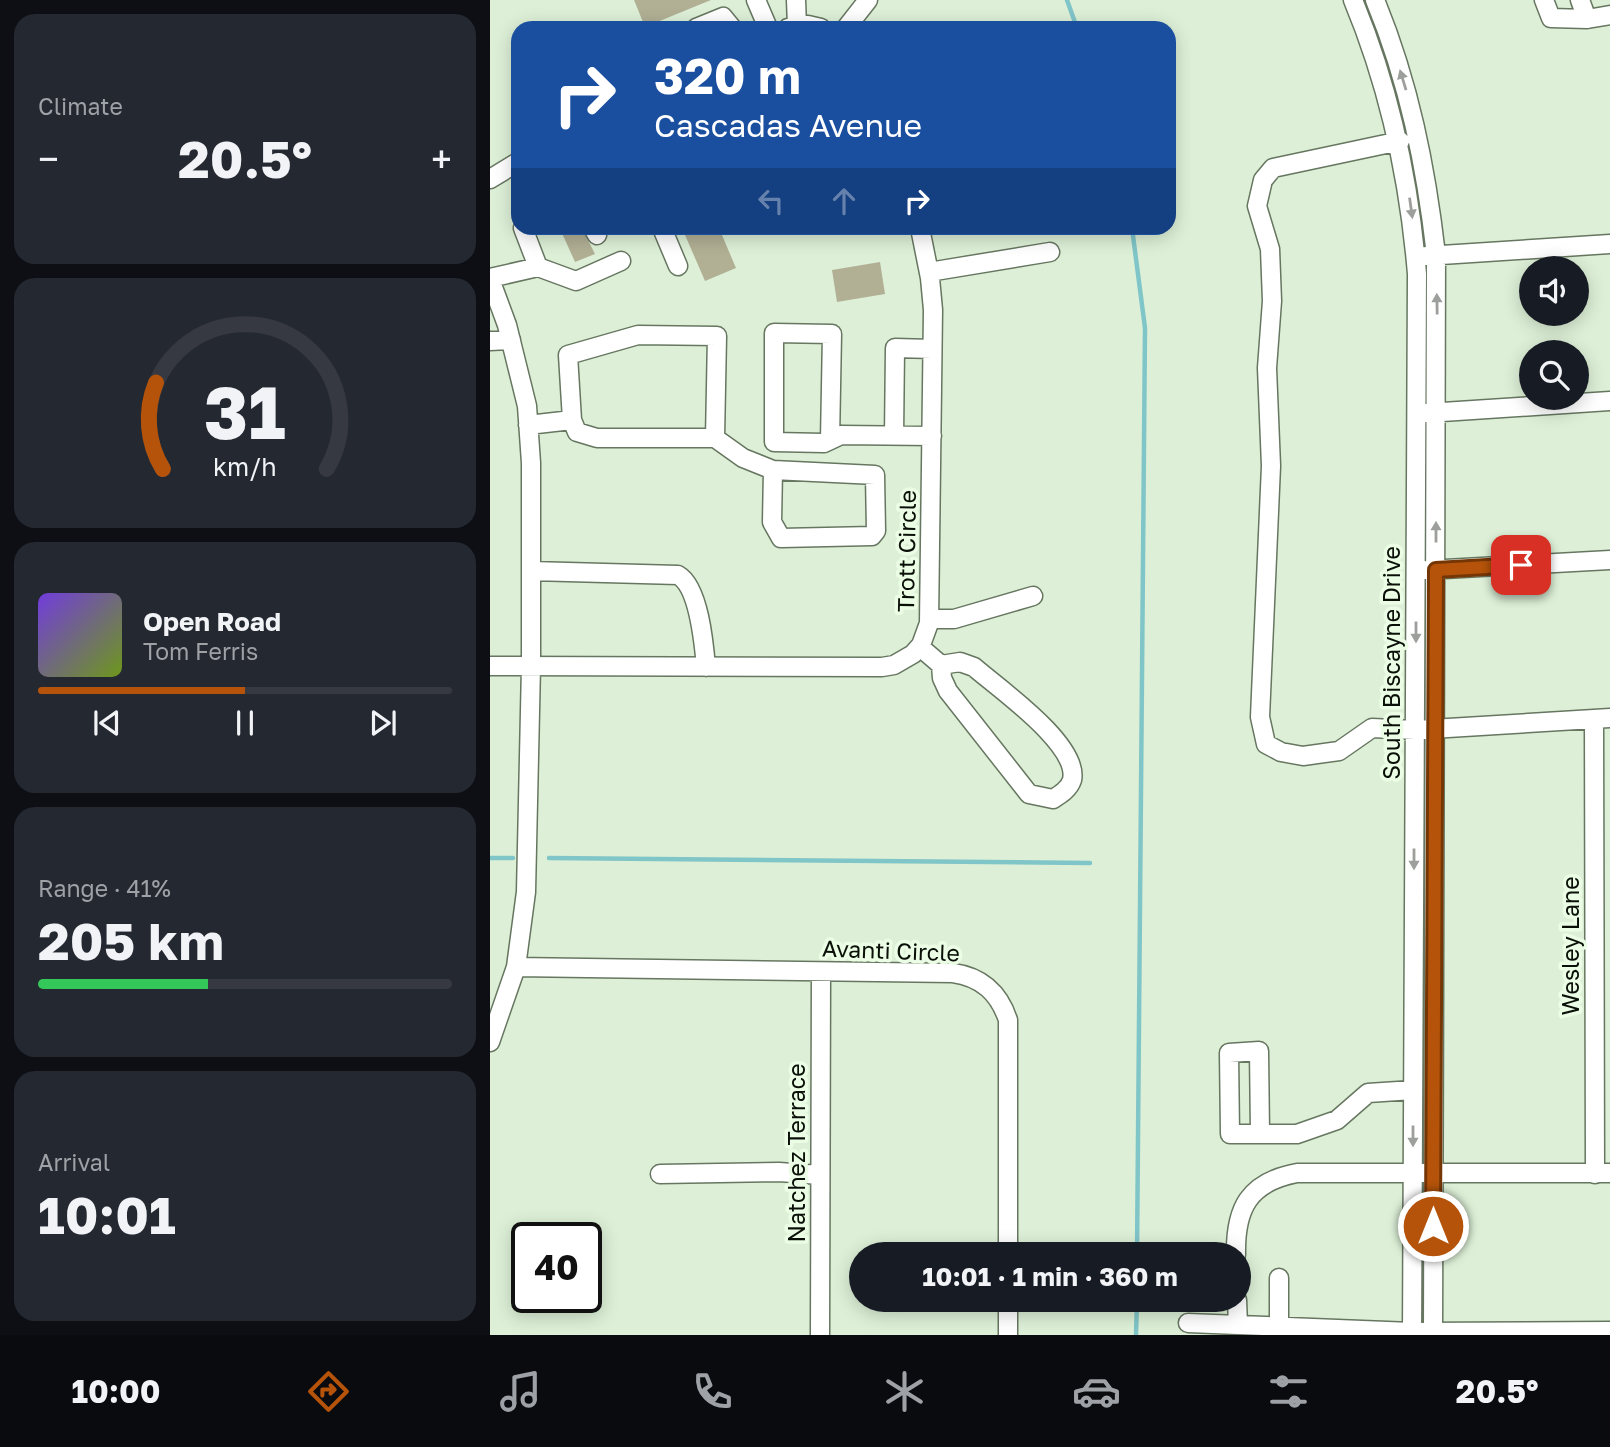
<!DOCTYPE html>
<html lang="en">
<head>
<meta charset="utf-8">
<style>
  body { margin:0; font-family:"Golos Text",sans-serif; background:#242831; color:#f1f3f6; height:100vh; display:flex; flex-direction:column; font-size:26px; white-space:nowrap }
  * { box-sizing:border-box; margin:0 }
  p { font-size:23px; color:#9ea1a6 }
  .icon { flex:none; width:38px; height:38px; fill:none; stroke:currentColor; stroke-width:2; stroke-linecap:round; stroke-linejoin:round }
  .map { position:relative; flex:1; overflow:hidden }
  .panel { display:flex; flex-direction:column; gap:14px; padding:14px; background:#0d0f14; width:490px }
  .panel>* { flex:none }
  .hud { position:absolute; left:21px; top:21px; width:665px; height:214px; border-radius:21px; box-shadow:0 4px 18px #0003; background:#1a4fa0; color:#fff; overflow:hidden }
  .fabs { position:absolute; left:1029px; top:256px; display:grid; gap:14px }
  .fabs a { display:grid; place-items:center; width:70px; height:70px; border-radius:50%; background:#171b24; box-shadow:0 4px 18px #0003; font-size:35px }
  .speed { position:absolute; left:21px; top:1222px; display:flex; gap:14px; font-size:35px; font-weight:700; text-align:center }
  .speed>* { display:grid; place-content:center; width:91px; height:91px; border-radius:50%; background:#171b24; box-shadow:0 4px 18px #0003; line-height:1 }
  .speed .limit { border:4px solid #111; border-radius:10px; background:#fff; color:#111 }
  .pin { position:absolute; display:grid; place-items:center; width:60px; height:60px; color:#fff; margin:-30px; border-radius:14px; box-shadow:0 4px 10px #0006 }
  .me { position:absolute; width:77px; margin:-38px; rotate:0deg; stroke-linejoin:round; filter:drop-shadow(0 0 5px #0008) }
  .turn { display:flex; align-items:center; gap:24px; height:147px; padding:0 28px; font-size:32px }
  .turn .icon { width:91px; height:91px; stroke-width:2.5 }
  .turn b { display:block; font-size:49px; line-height:60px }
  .lanes { display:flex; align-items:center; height:66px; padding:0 28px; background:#0003; justify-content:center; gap:35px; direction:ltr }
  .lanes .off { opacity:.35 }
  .big { font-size:52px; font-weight:700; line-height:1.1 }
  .panel .card { flex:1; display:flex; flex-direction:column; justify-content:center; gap:10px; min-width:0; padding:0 24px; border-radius:21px; background:#242831 }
  .panel .dial { align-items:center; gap:0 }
  .dial svg { height:182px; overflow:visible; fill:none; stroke:#363941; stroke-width:7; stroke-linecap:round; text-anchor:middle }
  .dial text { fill:#f1f3f6; stroke:none }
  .song { display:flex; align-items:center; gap:21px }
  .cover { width:84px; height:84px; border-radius:10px; background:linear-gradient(135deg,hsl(260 70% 55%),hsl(80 70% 35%)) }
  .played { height:7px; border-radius:4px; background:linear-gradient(90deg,#b45309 50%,#363941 50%) }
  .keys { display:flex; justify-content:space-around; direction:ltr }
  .heat { display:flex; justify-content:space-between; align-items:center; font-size:38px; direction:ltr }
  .charge { height:10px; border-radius:5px; background:linear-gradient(90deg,#34c759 41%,#363941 0) }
  .trip { position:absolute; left:359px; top:1242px; width:402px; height:70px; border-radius:35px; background:#171b24; box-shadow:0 4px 18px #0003; font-weight:700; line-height:70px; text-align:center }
  .tab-bar { display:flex; height:112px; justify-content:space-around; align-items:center; background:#090b0e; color:#9ea1a6 }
  .tab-bar .icon { width:49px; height:49px }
  .tab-bar .selected { color:#b45309 }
  .tab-bar b { font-size:32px; color:#f1f3f6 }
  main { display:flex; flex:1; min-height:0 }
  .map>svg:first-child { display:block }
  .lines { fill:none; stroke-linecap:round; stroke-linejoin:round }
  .stream { stroke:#80c5c8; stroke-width:4.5 }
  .building { fill:#b1b095 }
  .minor-casing { stroke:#667660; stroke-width:21 }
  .minor { stroke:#fff; stroke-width:18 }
  .oneway { fill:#9d9f9c }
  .route-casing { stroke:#753606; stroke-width:18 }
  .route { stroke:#b45309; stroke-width:12 }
  .labels { text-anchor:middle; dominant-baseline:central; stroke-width:7; stroke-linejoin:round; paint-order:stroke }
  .street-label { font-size:23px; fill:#0a1008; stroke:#ebfde4 }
</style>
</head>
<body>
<main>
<section class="panel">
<div class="card"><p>Climate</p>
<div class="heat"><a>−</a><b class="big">20.5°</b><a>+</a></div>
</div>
<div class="card dial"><svg viewBox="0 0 100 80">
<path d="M14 69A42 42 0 1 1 86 69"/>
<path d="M14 69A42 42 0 0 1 11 31" stroke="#b45309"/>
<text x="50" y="56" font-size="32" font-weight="700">31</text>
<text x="50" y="72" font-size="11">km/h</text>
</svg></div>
<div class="card">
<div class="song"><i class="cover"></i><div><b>Open Road</b><p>Tom Ferris</p></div></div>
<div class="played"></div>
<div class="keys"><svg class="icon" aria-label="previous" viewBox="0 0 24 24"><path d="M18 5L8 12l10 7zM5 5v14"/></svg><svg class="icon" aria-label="pause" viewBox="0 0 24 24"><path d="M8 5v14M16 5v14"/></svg><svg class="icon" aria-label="next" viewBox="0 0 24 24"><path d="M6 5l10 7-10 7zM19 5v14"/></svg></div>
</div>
<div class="card"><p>Range · 41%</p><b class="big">205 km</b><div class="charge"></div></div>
<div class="card"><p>Arrival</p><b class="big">10:01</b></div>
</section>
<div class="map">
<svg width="1120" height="1335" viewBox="0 0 1120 1335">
  <rect width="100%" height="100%" fill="#ddf0d7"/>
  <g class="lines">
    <path class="stream" d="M577 0 587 28
      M642 228 655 328 647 1255
      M0 858H23
      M59 858 600 863
      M646 1335 647 1300"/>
  </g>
  <path class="building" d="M144 0H221L155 27Z
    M79 228H92L105 254 85 262 71 231Z
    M192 228H229L246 268 215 281Z
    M390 262 395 294 347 302 342 270Z"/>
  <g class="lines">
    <g class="minor-casing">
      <path id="minor" d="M266 0 278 28
        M306 0 307 26
        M863 0C900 89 919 178 927 274L922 1335
        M885 0C919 82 936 167 946 255L943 1335
        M1054 0 1061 18 1097 19 1120 15
        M1090 0 1097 19
        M206 28 233 17 242 28
        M298 28 318 25 331 28
        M356 28 378 0
        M910 141 783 168 773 180 767 206 780 249 782 301 777 368 781 466 770 717 776 744 791 752 813 756 849 751 882 728 925 730 1120 718
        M0 179 28 162
        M33 228 48 267
        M103 228 107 235
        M172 228 188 266
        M936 256 1120 244
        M439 272 560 252
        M0 278 48 267 86 281 131 261
        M0 279 17 325 37 406 41 463V666L36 892 26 967 0 1042
        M0 341 21 340
        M937 413 1120 401
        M38 425 82 420 87 432 107 438H225L227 336 148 335 78 355 82 420
        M404 436 405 348 442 349
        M225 438 253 458 283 470 282 522 291 538 382 536 386 531 385 475 283 470
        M340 440 342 334 284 333V442L334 443 351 435 442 436
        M937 570 1120 560
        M41 571 188 575C209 587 214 644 216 667
        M439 619H464L543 596
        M430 647 451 665 452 678 458 691 539 794 563 799C571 794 579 789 582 780 590 745 508 688 484 667L470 662 451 665
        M0 666 392 667 404 665 423 654 431 645 439 623 443 310 440 278 430 228
        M1104 719 1105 1174
        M26 967 463 973C492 977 509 993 518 1020V1255
        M770 1134 769 1051 739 1053 740 1134H807L847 1120 878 1093 923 1090
        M170 1174 289 1172 330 1175
        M746 1255C745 1208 759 1182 807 1173H1120
        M789 1278V1326
        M747 1300 748 1325
        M698 1323 922 1332 1120 1331
        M330 1335 331 972
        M518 1335V1300"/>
    </g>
    <use href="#minor" class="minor"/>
  </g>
  <defs><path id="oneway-solid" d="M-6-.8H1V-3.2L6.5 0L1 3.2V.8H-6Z" transform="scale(1.75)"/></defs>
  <g class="oneway">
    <use href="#oneway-solid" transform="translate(913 80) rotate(-107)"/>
    <use href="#oneway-solid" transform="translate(921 208) rotate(82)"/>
    <use href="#oneway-solid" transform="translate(947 304) rotate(-91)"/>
    <use href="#oneway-solid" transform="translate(946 532) rotate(-90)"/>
    <use href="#oneway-solid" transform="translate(926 632) rotate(90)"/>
    <use href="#oneway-solid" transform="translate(924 859) rotate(90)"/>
    <use href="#oneway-solid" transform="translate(923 1136) rotate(90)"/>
  </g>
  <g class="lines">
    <g class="route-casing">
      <path id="route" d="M943 1226 946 570 1031 565"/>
    </g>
    <use href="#route" class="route"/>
  </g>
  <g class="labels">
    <g class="street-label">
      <text transform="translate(416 551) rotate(-89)">Trott Circle</text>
      <text transform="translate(901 663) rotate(-90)">South Biscayne Drive</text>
      <text transform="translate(1080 946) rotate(-90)">Wesley Lane</text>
      <text transform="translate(401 950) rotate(2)">Avanti Circle</text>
      <text transform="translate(306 1153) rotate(-90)">Natchez Terrace</text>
    </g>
  </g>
</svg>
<div class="fabs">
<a><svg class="icon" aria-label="sound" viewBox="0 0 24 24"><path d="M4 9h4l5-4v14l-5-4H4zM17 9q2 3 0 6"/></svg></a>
<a><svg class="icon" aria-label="search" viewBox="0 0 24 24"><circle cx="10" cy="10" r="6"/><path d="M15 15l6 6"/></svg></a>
</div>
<div class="speed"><div class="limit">40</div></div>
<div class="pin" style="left:1031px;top:565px;background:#d93025"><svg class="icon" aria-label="arrive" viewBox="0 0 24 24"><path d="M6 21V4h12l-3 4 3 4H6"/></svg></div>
<svg class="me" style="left:943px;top:1226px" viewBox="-20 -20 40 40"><circle r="17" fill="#b45309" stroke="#fff" stroke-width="3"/><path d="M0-11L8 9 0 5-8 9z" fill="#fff"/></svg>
<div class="trip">10:01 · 1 min · 360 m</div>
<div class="hud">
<div class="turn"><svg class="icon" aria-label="right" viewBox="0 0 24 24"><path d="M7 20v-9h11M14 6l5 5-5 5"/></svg><div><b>320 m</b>Cascadas Avenue</div></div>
<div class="lanes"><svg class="icon off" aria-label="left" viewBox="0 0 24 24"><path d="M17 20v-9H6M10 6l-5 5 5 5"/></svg><svg class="icon off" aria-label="ahead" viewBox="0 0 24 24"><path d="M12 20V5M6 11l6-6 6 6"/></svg><svg class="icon" aria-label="right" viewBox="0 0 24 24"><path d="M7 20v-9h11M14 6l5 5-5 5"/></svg></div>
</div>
</div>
</main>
<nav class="tab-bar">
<b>10:00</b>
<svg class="icon selected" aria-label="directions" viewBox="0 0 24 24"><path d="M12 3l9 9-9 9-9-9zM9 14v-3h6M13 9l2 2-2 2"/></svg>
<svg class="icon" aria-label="music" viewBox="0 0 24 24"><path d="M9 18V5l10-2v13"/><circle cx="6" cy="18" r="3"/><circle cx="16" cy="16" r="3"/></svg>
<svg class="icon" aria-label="phone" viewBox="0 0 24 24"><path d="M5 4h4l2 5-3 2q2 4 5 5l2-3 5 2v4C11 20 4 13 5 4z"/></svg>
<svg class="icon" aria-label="climate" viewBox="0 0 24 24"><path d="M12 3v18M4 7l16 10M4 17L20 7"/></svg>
<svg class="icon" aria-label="car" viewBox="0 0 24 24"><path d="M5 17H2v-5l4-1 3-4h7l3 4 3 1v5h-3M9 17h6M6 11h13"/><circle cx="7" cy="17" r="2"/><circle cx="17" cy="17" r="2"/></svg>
<svg class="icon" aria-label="filters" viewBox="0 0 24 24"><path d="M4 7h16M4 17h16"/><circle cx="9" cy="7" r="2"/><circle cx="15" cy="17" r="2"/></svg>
<b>20.5°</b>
</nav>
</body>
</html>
